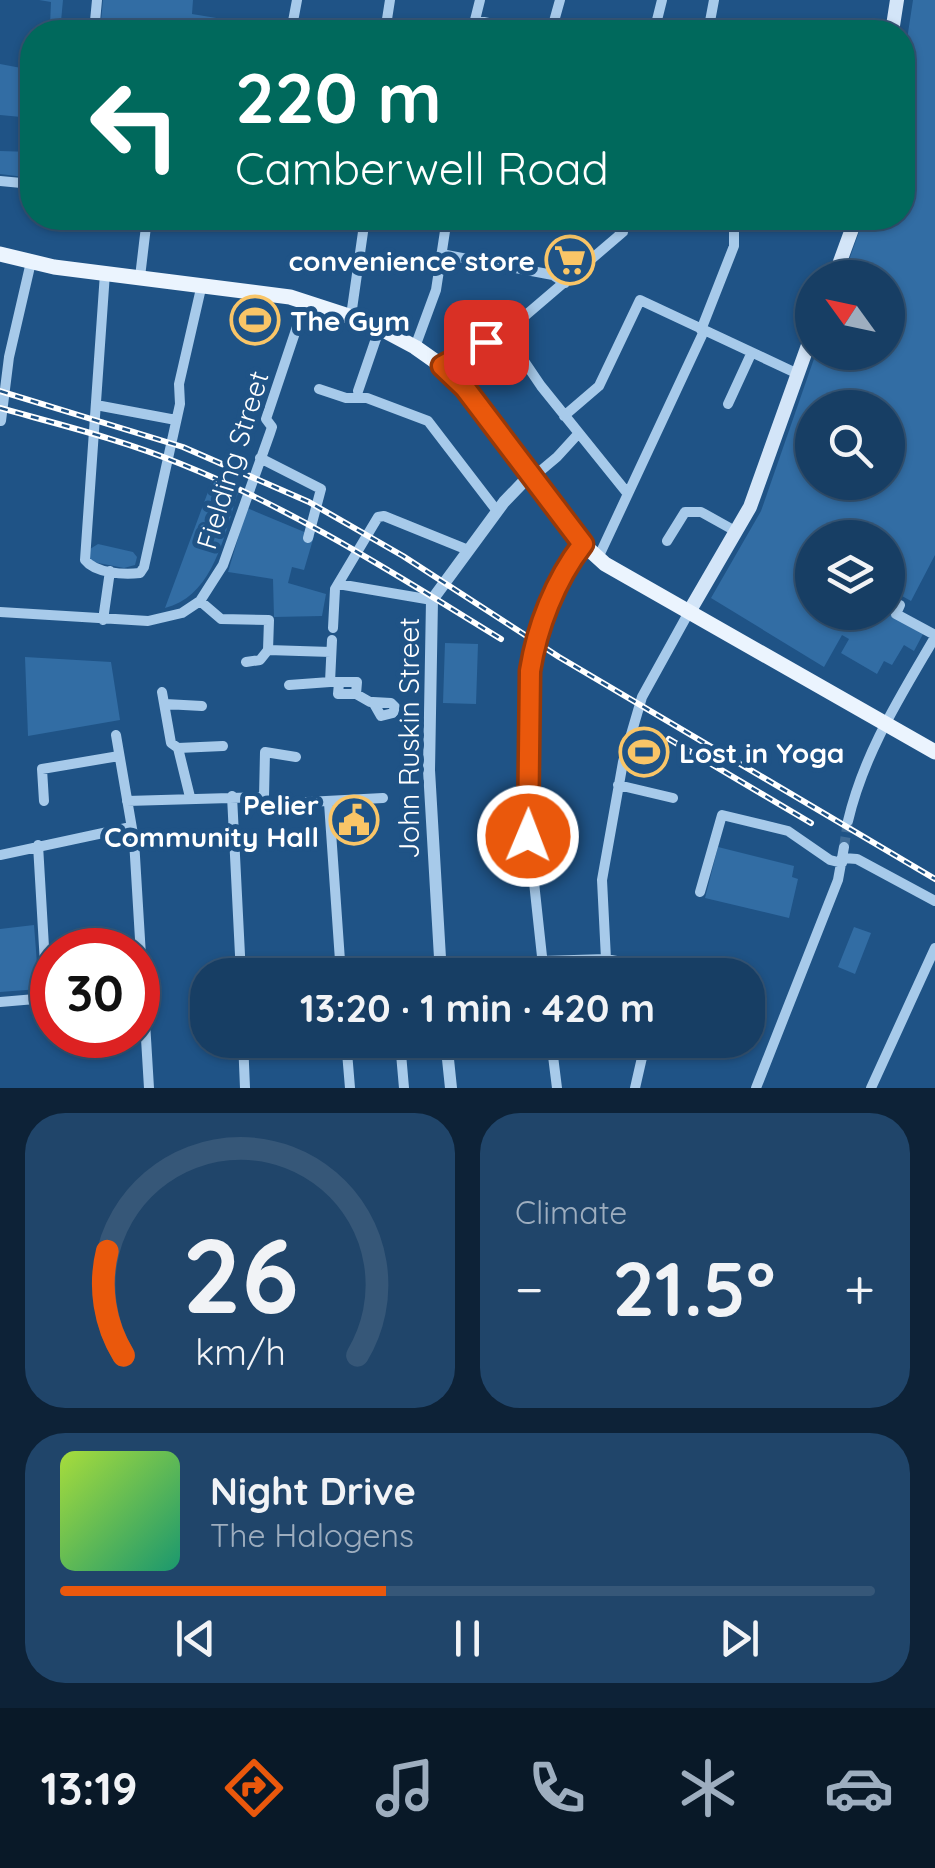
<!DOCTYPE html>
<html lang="en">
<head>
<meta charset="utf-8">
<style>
  body { margin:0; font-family:Quicksand,sans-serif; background:#20456a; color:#f1f3f6; height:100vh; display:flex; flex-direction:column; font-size:38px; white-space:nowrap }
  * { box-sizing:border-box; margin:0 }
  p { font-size:32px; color:#9eaebf }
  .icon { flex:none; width:55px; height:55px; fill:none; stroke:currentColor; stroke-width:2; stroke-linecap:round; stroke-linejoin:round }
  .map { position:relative; height:1088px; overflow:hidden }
  .panel { display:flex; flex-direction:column; gap:25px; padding:25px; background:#0d2237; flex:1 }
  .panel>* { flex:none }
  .banner { position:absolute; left:20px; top:20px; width:895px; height:210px; border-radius:40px; box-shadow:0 2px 8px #0004,0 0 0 2px #365778; background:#00695c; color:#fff; overflow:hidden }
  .needle { width:65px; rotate:303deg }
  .tools { position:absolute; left:795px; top:260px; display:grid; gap:20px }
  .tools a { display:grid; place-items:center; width:110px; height:110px; border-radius:50%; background:#173e64; box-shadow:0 2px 8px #0004,0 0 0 2px #365778; font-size:50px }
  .speed { position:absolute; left:30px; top:928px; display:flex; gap:20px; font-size:50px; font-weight:700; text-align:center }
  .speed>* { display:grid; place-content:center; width:130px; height:130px; border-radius:50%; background:#173e64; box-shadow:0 2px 8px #0004,0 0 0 2px #365778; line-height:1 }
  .speed .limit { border:15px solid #d22; background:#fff; color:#111 }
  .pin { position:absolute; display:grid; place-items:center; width:85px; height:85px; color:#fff; margin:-42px; border-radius:20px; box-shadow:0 5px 15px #0006 }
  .me { position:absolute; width:110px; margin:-55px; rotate:1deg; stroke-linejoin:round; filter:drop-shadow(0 0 8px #0008) }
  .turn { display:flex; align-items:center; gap:35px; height:210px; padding:0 50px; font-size:45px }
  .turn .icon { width:130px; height:130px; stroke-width:2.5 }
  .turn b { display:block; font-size:70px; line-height:85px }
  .big { font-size:75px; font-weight:800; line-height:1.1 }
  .panel .card { flex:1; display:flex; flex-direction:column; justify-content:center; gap:15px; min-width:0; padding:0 35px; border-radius:40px; background:#20456a }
  .panel .dial { align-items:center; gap:0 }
  .dial svg { height:260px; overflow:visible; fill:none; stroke:#365778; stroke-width:7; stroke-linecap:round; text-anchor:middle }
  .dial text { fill:#f1f3f6; stroke:none }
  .song { display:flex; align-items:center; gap:30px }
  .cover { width:120px; height:120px; border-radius:15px; background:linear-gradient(135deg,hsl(80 70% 55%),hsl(160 70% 35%)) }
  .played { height:10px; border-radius:5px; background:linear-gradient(90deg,#ea580c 40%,#365778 40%) }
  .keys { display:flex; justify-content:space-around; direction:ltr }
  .heat { display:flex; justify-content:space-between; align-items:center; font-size:55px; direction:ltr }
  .panel .tiles { flex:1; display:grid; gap:25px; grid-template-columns:1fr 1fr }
  .card:last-child { grid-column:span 2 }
  .trip { position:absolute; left:190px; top:958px; width:575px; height:100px; border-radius:40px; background:#173e64; box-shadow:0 2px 8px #0004,0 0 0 2px #365778; font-weight:800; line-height:100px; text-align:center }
  .dock { display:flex; height:160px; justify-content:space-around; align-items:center; background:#091928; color:#9eaebf }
  .dock .icon { width:70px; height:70px }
  .dock .active { color:#ea580c }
  .dock b { font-size:45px; color:#f1f3f6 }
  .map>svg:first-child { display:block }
  .green { fill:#326da4; fill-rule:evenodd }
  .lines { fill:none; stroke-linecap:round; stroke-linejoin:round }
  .minor-tunnel { stroke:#416d98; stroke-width:10; stroke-dasharray:10 5; stroke-linecap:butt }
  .minor { stroke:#a7caea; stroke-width:10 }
  .tertiary { stroke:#a7caea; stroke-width:12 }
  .secondary { stroke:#d3e5f8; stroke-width:14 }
  .primary { stroke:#ebf4fe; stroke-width:15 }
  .rail-casing { stroke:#fff; stroke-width:6 }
  .rail { stroke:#1f5386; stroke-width:2.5; stroke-dasharray:8; stroke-linecap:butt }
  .route-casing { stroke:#983908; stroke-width:25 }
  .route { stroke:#ea580c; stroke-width:18 }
  .labels { text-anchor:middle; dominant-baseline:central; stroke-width:10; stroke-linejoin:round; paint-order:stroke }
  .poi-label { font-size:28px; font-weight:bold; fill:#fff; stroke:#1f5386; text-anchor:end }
  .street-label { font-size:28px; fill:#fff; stroke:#1f5386 }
</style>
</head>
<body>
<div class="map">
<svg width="935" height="1088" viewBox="0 0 935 1088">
  <rect width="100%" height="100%" fill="#1f5386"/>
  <path class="green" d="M39 0H63L60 32 37 30 38 25 50 26 51 2Z
    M103 0H193L192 14 283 29V32H100Z
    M913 0H935V555L911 601 902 596 891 615 923 634 914 651 904 645 892 665 884 661 877 674 841 653 849 639 842 635 824 667 711 598 761 511 816 353 888 352V278L843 277 864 218H902L903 66ZM812 408H888V482H812ZM812 538H888V612H812Z
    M0 64 32 70V118L0 115Z
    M0 151 32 152V178L0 174Z
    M212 481 238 493C224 534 214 596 165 608Z
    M247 508 314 536 304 570 292 567 288 583 326 594 322 616 274 617 273 579 228 572Z
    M98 544 133 552 137 557 135 565 124 568 93 562 89 557 90 549Z
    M445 643 478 644 476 704 443 703Z
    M25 657 111 662 120 720 28 736Z
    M718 847 794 866 792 877 798 879 789 918 705 898Z
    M34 925 39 989 0 992V929Z
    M854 927 871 933 855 974 838 967Z"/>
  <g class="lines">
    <path class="minor-tunnel" d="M844 847 848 821"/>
    <path class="minor" d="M475 20 529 32
      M94 32 97 0
      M291 32 297 0
      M385 32 390 0
      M472 32 480 0
      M551 32 560 0
      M654 32 662 0
      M708 32 714 0
      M0 181 32 184
      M632 223 636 218
      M441 254 553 275 565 283
      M105 273 85 560C95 573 123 575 140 573L144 567 180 404 179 384 202 284
      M140 277 147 218
      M351 316 365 218
      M701 330 734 246V218
      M505 333 541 386 628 494
      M415 347 436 290 447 218
      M442 366 505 333 623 232 616 227 570 218
      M319 389 346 398H367L428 421 497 511
      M358 391 380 327
      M728 404 751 354
      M96 405 176 420
      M564 416 599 386 640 300 798 374
      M1 421 9 357 31 262
      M260 458 321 489 308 538
      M532 478 557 457 578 434
      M667 541 685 512H701L737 532
      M598 558 704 331
      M338 584 432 600
      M200 601 221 619 269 620 268 650 331 652
      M900 605 896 614 935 635
      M0 612 148 621 182 613 200 601 223 565 270 433 272 427 266 419 306 300
      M103 620 110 571
      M333 628 335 589 378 517 384 516 468 550
      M332 640 330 682H357L356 694 370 702H373L391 703 395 707 393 713 381 716 373 702
      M246 662 260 660 268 650
      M339 683 338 694H356
      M289 685 330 682
      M162 692 171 743 178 748 190 797
      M165 704 202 706
      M116 735 134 840 149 1088
      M178 748 223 746
      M618 785 673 798
      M232 796 241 975
      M44 801 42 769 119 756
      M127 801 264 797 265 752 296 757
      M307 802 383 798
      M329 803 341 975
      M848 821C864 753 900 697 935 637
      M0 855 131 827
      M843 858 857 859 935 901
      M700 892 722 815 788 831 830 860 842 863
      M606 959 602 880 623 762 642 697 689 612
      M542 961 606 959 658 969 660 975
      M658 969 711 975
      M544 975 529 836 530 671C537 627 555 579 583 544
      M0 1002 47 998 38 845
      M243 1040 245 1088
      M346 1040 350 1088
      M551 1040 557 1088
      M400 1042 404 1088
      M635 1088 646 1040
      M756 1088 838 880 844 847
      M871 1088 935 948"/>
    <path class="tertiary" d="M441 975 429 770 432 600 504 502 530 475
      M446 1040 451 1088"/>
    <path class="secondary" d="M892 32 897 0
      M834 278 856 218
      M689 612 750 507 812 334"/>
    <path class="primary" d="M0 254 54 267 290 297 370 323 415 347 442 366 465 388 583 544 605 564 935 752"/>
    <g class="rail-casing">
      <path id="rail" d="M0 391 183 447 309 502 403 556 559 657 935 879
        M0 408C61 425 123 440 181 464 294 509 398 576 501 639
        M669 739 811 823"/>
    </g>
    <use href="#rail" class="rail"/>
  </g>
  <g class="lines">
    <g class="route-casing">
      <path id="route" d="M486 342 442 366 465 388 583 544C555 580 537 627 530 671L528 836"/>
    </g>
    <use href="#route" class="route"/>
  </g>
  <defs>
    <g id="supermarket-ring" transform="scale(2.5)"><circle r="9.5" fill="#1f5386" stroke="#f9c567" stroke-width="1.5"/><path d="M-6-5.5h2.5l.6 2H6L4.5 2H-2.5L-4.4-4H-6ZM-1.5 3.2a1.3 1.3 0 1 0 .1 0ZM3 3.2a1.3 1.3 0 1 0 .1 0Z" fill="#f9c567"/></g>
    <g id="stadium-ring" transform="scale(2.5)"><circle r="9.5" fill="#1f5386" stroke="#f9c567" stroke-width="1.5"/><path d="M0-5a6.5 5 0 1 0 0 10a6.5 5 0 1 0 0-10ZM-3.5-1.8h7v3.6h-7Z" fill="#f9c567"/></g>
    <g id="civic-ring" transform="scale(2.5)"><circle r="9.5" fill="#1f5386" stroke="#f9c567" stroke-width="1.5"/><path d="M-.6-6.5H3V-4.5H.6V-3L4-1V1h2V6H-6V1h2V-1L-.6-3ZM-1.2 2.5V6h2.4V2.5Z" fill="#f9c567"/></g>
  </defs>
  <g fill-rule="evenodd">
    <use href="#supermarket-ring" x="570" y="260"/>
    <use href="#stadium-ring" x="255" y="320"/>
    <use href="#stadium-ring" x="644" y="752"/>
    <use href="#civic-ring" x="354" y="820"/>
  </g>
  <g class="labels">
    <g class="poi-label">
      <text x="535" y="260">convenience store</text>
      <text x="290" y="320" text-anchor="start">The Gym</text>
      <text x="679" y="752" text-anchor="start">Lost in Yoga</text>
      <text x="319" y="804">Pelier<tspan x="319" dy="32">Community Hall</tspan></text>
    </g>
    <g class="street-label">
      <text transform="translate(232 460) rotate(-73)">Fielding Street</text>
      <text transform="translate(408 738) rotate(-90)">John Ruskin Street</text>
    </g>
  </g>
</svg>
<div class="tools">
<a><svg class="needle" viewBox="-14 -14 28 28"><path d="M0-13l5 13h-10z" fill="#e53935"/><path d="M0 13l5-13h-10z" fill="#9eaebf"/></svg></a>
<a><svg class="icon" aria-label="search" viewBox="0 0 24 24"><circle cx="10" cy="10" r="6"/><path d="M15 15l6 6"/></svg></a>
<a><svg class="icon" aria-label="layers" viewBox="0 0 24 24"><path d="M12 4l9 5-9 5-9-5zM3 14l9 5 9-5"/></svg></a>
</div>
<div class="speed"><div class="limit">30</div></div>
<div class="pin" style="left:486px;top:342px;background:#d93025"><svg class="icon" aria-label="arrive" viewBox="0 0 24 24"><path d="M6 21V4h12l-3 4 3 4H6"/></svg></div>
<svg class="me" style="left:528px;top:836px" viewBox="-20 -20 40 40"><circle r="17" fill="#ea580c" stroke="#fff" stroke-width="3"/><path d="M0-11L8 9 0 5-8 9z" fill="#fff"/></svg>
<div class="trip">13:20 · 1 min · 420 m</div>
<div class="banner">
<div class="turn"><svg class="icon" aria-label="left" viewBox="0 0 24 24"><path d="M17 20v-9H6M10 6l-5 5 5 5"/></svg><div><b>220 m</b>Camberwell Road</div></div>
</div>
</div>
<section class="panel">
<div class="tiles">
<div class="card dial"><svg viewBox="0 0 100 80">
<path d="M14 69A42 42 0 1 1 86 69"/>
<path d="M14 69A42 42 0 0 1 9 37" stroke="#ea580c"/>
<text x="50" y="56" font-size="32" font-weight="700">26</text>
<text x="50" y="72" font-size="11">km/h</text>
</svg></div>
<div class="card"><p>Climate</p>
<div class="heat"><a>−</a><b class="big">21.5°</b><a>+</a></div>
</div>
<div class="card">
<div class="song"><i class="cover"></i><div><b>Night Drive</b><p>The Halogens</p></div></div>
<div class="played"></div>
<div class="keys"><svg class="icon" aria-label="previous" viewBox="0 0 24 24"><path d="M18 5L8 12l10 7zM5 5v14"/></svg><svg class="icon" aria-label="pause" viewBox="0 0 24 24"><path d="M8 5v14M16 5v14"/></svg><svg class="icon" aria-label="next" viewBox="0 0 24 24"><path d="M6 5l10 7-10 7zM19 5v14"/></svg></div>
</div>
</div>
</section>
<nav class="dock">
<b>13:19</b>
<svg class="icon active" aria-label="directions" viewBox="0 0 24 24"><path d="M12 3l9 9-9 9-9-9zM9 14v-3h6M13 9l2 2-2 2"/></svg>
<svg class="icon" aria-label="music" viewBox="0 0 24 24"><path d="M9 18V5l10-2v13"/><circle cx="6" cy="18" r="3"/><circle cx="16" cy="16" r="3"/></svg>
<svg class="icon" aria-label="phone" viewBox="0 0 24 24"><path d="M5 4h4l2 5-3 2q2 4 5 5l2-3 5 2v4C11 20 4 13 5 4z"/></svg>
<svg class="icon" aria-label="climate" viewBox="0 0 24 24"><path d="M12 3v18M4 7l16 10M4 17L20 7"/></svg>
<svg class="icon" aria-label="car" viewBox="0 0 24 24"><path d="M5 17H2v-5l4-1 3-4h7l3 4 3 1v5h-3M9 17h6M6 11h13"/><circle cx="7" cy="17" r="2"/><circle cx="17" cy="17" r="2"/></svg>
</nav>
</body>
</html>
